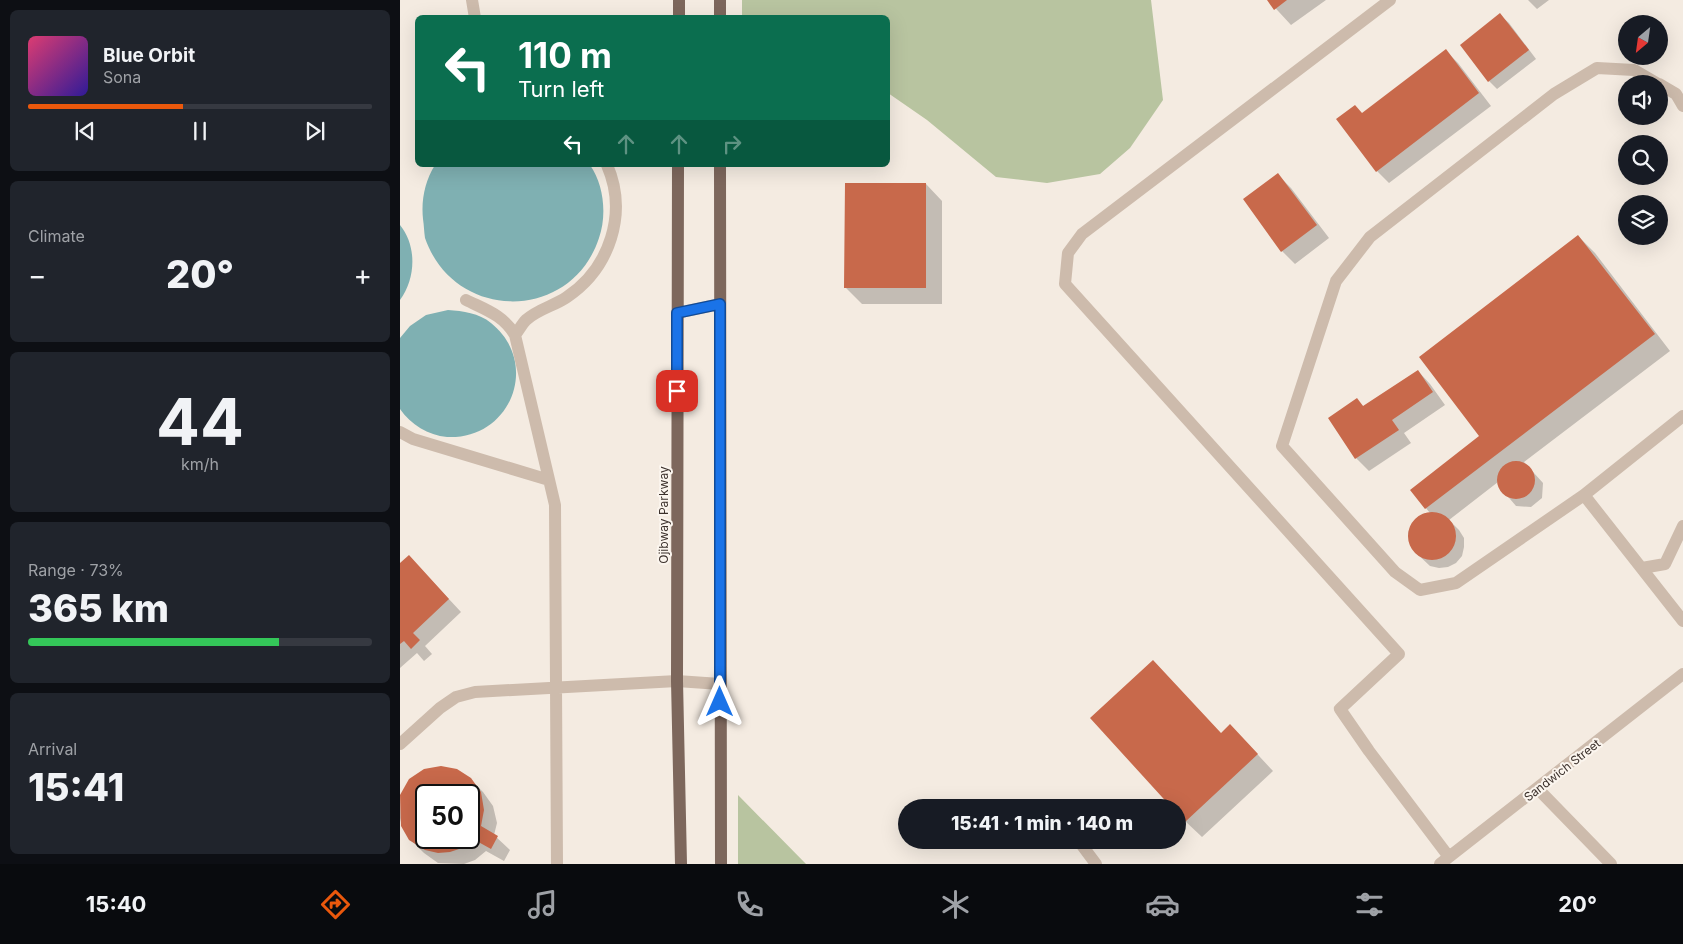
<!DOCTYPE html>
<html lang="en">
<head>
<meta charset="utf-8">
<style>
  body { margin:0; font-family:Inter,sans-serif; background:#20242c; color:#f1f3f6; height:100vh; display:flex; flex-direction:column; font-size:19px; white-space:nowrap }
  * { box-sizing:border-box; margin:0 }
  p { font-size:16px; color:#9ea1a6 }
  .icon { flex:none; width:28px; height:28px; fill:none; stroke:currentColor; stroke-width:2; stroke-linecap:round; stroke-linejoin:round }
  .map { position:relative; flex:1; overflow:hidden }
  .panel { display:flex; flex-direction:column; gap:10px; padding:10px; background:#0d0f14; width:400px }
  .panel>* { flex:none }
  .guide { position:absolute; left:15px; top:15px; width:475px; height:152px; border-radius:8px; box-shadow:0 5px 20px #0002; background:#0b6e4f; color:#fff; overflow:hidden }
  .needle { width:32px; rotate:209deg }
  .fabs { position:absolute; left:1218px; top:15px; display:grid; gap:10px }
  .fabs a { display:grid; place-items:center; width:50px; height:50px; border-radius:50%; background:#171b24; box-shadow:0 5px 20px #0002; font-size:25px }
  .speed { position:absolute; left:15px; top:784px; display:flex; gap:10px; font-size:25px; font-weight:700; text-align:center }
  .speed>* { display:grid; place-content:center; width:65px; height:65px; border-radius:50%; background:#171b24; box-shadow:0 5px 20px #0002; line-height:1 }
  .speed .limit { border:2px solid #111; border-radius:8px; background:#fff; color:#111 }
  .pin { position:absolute; display:grid; place-items:center; width:42px; height:42px; color:#fff; margin:-21px; border-radius:10px; box-shadow:0 2px 8px #0006 }
  .me { position:absolute; width:55px; margin:-28px; rotate:0deg; stroke-linejoin:round; filter:drop-shadow(0 0 4px #0008) }
  .turn { display:flex; align-items:center; gap:18px; height:105px; padding:0 20px; font-size:22px }
  .turn .icon { width:65px; height:65px; stroke-width:2.5 }
  .turn b { display:block; font-size:35px; line-height:42px }
  .lanes { display:flex; align-items:center; height:48px; padding:0 20px; background:#0003; justify-content:center; gap:25px; direction:ltr }
  .lanes .off { opacity:.35 }
  .big { font-size:38px; font-weight:800; line-height:1.1 }
  .panel .widget { flex:1; display:flex; flex-direction:column; justify-content:center; gap:8px; min-width:0; padding:0 18px; border-radius:8px; background:#20242c }
  .panel .dial { align-items:center; gap:0 }
  .dial b { font-size:65px; line-height:1 }
  .song { display:flex; align-items:center; gap:15px }
  .cover { width:60px; height:60px; border-radius:8px; background:linear-gradient(135deg,hsl(340 70% 55%),hsl(250 70% 35%)) }
  .played { height:5px; border-radius:2px; background:linear-gradient(90deg,#ea580c 45%,#363941 45%) }
  .keys { display:flex; justify-content:space-around; direction:ltr }
  .heat { display:flex; justify-content:space-between; align-items:center; font-size:28px; direction:ltr }
  .charge { height:8px; border-radius:4px; background:linear-gradient(90deg,#34c759 73%,#363941 0) }
  .trip { position:absolute; left:498px; top:799px; width:288px; height:50px; border-radius:25px; background:#171b24; box-shadow:0 5px 20px #0002; font-weight:800; line-height:50px; text-align:center }
  .menu { display:flex; height:80px; justify-content:space-around; align-items:center; background:#090b0e; color:#9ea1a6 }
  .menu .icon { width:35px; height:35px }
  .menu .current { color:#ea580c }
  .menu b { font-size:22px; color:#f1f3f6 }
  main { display:flex; flex:1; min-height:0 }
  .map>svg:first-child { display:block }
  .green { fill:#b8c4a0 }
  .water { fill:#7fb0b2 }
  .shadow { fill:#0003; fill-rule:evenodd }
  .building { fill:#c8694b; fill-rule:evenodd }
  .lines { fill:none; stroke-linecap:round; stroke-linejoin:round }
  .minor { stroke:#cdbbac; stroke-width:12 }
  .major { stroke:#7d675c; stroke-width:12 }
  .route-casing { stroke:#114b97; stroke-width:12 }
  .route { stroke:#1a73e8; stroke-width:9 }
  .labels { text-anchor:middle; dominant-baseline:central; stroke-width:4; stroke-linejoin:round; paint-order:stroke }
  .street-label { font-size:12px; fill:#3b302b; stroke:#fbf5ee }
</style>
</head>
<body>
<main>
<section class="panel">
<div class="widget">
<div class="song"><i class="cover"></i><div><b>Blue Orbit</b><p>Sona</p></div></div>
<div class="played"></div>
<div class="keys"><svg class="icon" aria-label="previous" viewBox="0 0 24 24"><path d="M18 5L8 12l10 7zM5 5v14"/></svg><svg class="icon" aria-label="pause" viewBox="0 0 24 24"><path d="M8 5v14M16 5v14"/></svg><svg class="icon" aria-label="next" viewBox="0 0 24 24"><path d="M6 5l10 7-10 7zM19 5v14"/></svg></div>
</div>
<div class="widget"><p>Climate</p>
<div class="heat"><a>−</a><b class="big">20°</b><a>+</a></div>
</div>
<div class="widget dial"><b>44</b><p>km/h</p></div>
<div class="widget"><p>Range · 73%</p><b class="big">365 km</b><div class="charge"></div></div>
<div class="widget"><p>Arrival</p><b class="big">15:41</b></div>
</section>
<div class="map">
<svg width="1283" height="864" viewBox="0 0 1283 864">
  <rect width="100%" height="100%" fill="#f4ebe1"/>
  <path class="green" d="M342 0H751L763 100 730 148 700 174 647 183 596 177 527 120 488 93V18L342 17Z
    M338 795 406 864H338Z"/>
  <path class="water" d="M35 165H190C204 185 207 215 199 238 171 323 54 322 25 238 24 232 24 225 23 219 21 200 25 181 35 165Z
    M0 225C17 246 16 278 0 300Z
    M48 310C63 311 79 313 91 323 141 363 111 440 47 437 28 435 11 425 0 409V338L10 326 26 315Z"/>
  <path class="shadow" d="M868 0H926L891 25Z
    M1128 0H1149L1137 9Z
    M1100 15 1109 23 1136 59 1097 89 1089 81Z
    M1046 51 1058 63 1091 106 989 183 977 171 963 114Z
    M878 175 891 188 929 238 895 264 882 251Z
    M526 184 542 201V304H462L446 288Z
    M1178 236 1195 253 1270 351 1124 462 1143 483 1142 498 1131 507 1116 506 1098 485V482L1049 520 1059 530 1064 538V547L1062 556 1056 563 1048 567 1039 568 1030 566 1014 551 1009 542 1008 533 1011 525 1017 518 1025 513H1030L1011 490 1081 437Z
    M1018 371 1030 384 1045 405 1004 433 1011 443 969 471 956 458 930 418 957 400 964 407Z
    M0 565 21 569 61 612 25 646 32 654 24 661 17 653 0 668Z
    M821 734 846 742 873 771 802 837 785 821Z
    M70 779 83 792 93 806 97 823 94 835 110 850 104 861 86 851 75 860 64 864 38 863 24 853 10 839 2 826 0 818 1 794ZM26 795H69V838H26Z"/>
  <path class="building" d="M867 0H887L874 10Z
    M1100 13 1129 50 1088 82 1060 45Z
    M1046 49 1079 93 976 172 936 119 955 105 962 113Z
    M878 173 917 225 881 252 843 199Z
    M445 183H526V288H444Z
    M1178 235 1255 334 1025 509 1010 490 1079 436 1019 357Z
    M1018 370 1033 392 992 420 999 430 955 459 928 418 957 398 963 406Z
    M1097 480a19 19 0 1 1 38 0a19 19 0 1 1-38 0Z
    M1008 536a24 24 0 1 1 48 0a24 24 0 1 1-48 0Z
    M9 555 49 599 13 633 20 640 11 649 4 641 0 644V563Z
    M753 660 821 733 830 724 858 754 785 822 776 813V808H772L690 718Z
    M41 766 57 769 71 778 81 792 84 810 81 826 98 836 91 849 73 839 62 848 50 852 38 853 25 850 9 840 1 826 0 795 9 779 24 769ZM26 795H69V838H26Z"/>
  <g class="lines">
    <path class="minor" d="M72 0 75 18
      M990 0 682 234 668 253 665 284 999 654 940 709 969 751 1049 857
      M1258 84 1234 70 1197 68 1154 94 970 237 936 281 882 446 995 572 1020 590 1056 583 1184 495 1283 621
      M1259 84 1276 94 1283 106
      M66 300C86 310 103 315 115 335L155 505 157 864
      M277 313 320 304
      M115 335C119 330 122 324 126 320 138 309 154 306 167 297 210 268 228 213 207 165
      M0 432 13 439 149 480
      M1184 495 1283 416
      M1242 568 1265 564 1283 526
      M0 744 40 708 56 697 75 692 277 681 320 684
      M1138 789 1211 864
      M678 840 696 864
      M1040 864 1283 674"/>
    <path class="major" d="M320 0V18
      M279 18V0
      M278 165 277 681 281 864
      M320 165 321 864"/>
  </g>
  <g class="lines">
    <g class="route-casing">
      <path id="route" d="M277 391V313L320 304V702"/>
    </g>
    <use href="#route" class="route"/>
  </g>
  <g class="labels">
    <g class="street-label">
      <text transform="translate(263 515) rotate(-90)">Ojibway Parkway</text>
      <text transform="translate(1162 770) rotate(-38)">Sandwich Street</text>
    </g>
  </g>
</svg>
<div class="fabs">
<a><svg class="needle" viewBox="-14 -14 28 28"><path d="M0-13l5 13h-10z" fill="#e53935"/><path d="M0 13l5-13h-10z" fill="#9ea1a6"/></svg></a>
<a><svg class="icon" aria-label="sound" viewBox="0 0 24 24"><path d="M4 9h4l5-4v14l-5-4H4zM17 9q2 3 0 6"/></svg></a>
<a><svg class="icon" aria-label="search" viewBox="0 0 24 24"><circle cx="10" cy="10" r="6"/><path d="M15 15l6 6"/></svg></a>
<a><svg class="icon" aria-label="layers" viewBox="0 0 24 24"><path d="M12 4l9 5-9 5-9-5zM3 14l9 5 9-5"/></svg></a>
</div>
<div class="speed"><div class="limit">50</div></div>
<div class="pin" style="left:277px;top:391px;background:#d93025"><svg class="icon" aria-label="arrive" viewBox="0 0 24 24"><path d="M6 21V4h12l-3 4 3 4H6"/></svg></div>
<svg class="me" style="left:320px;top:702px" viewBox="-20 -20 40 40"><path d="M0-17L14 15 0 8-14 15z" fill="#1a73e8" stroke="#fff" stroke-width="4"/></svg>
<div class="trip">15:41 · 1 min · 140 m</div>
<div class="guide">
<div class="turn"><svg class="icon" aria-label="left" viewBox="0 0 24 24"><path d="M17 20v-9H6M10 6l-5 5 5 5"/></svg><div><b>110 m</b>Turn left</div></div>
<div class="lanes"><svg class="icon" aria-label="left" viewBox="0 0 24 24"><path d="M17 20v-9H6M10 6l-5 5 5 5"/></svg><svg class="icon off" aria-label="ahead" viewBox="0 0 24 24"><path d="M12 20V5M6 11l6-6 6 6"/></svg><svg class="icon off" aria-label="ahead" viewBox="0 0 24 24"><path d="M12 20V5M6 11l6-6 6 6"/></svg><svg class="icon off" aria-label="right" viewBox="0 0 24 24"><path d="M7 20v-9h11M14 6l5 5-5 5"/></svg></div>
</div>
</div>
</main>
<nav class="menu">
<b>15:40</b>
<svg class="icon current" aria-label="directions" viewBox="0 0 24 24"><path d="M12 3l9 9-9 9-9-9zM9 14v-3h6M13 9l2 2-2 2"/></svg>
<svg class="icon" aria-label="music" viewBox="0 0 24 24"><path d="M9 18V5l10-2v13"/><circle cx="6" cy="18" r="3"/><circle cx="16" cy="16" r="3"/></svg>
<svg class="icon" aria-label="phone" viewBox="0 0 24 24"><path d="M5 4h4l2 5-3 2q2 4 5 5l2-3 5 2v4C11 20 4 13 5 4z"/></svg>
<svg class="icon" aria-label="climate" viewBox="0 0 24 24"><path d="M12 3v18M4 7l16 10M4 17L20 7"/></svg>
<svg class="icon" aria-label="car" viewBox="0 0 24 24"><path d="M5 17H2v-5l4-1 3-4h7l3 4 3 1v5h-3M9 17h6M6 11h13"/><circle cx="7" cy="17" r="2"/><circle cx="17" cy="17" r="2"/></svg>
<svg class="icon" aria-label="filters" viewBox="0 0 24 24"><path d="M4 7h16M4 17h16"/><circle cx="9" cy="7" r="2"/><circle cx="15" cy="17" r="2"/></svg>
<b>20°</b>
</nav>
</body>
</html>
